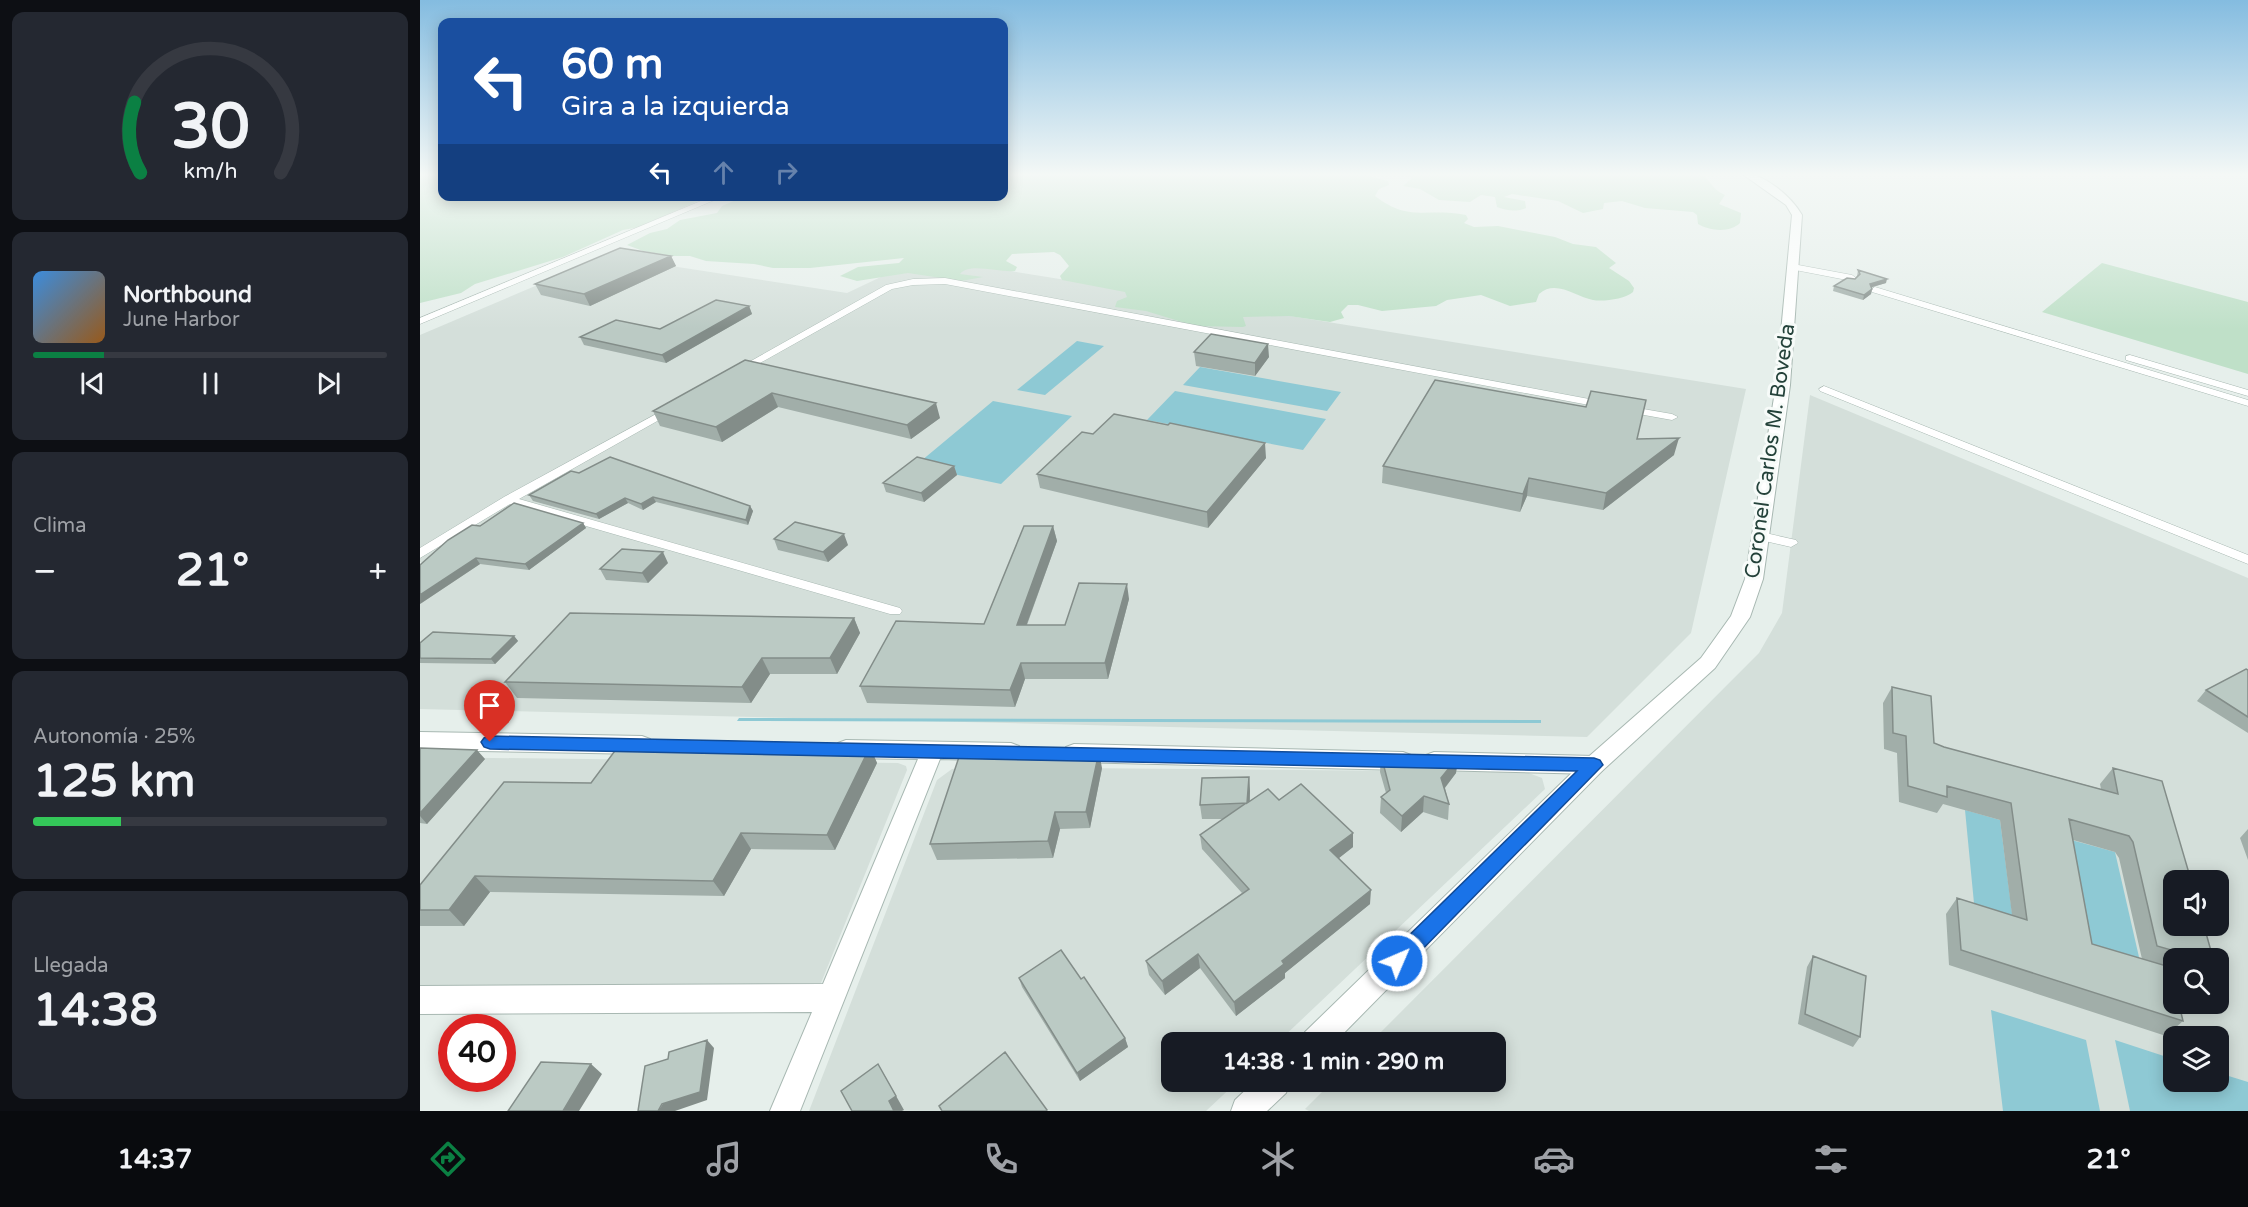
<!DOCTYPE html>
<html lang="es">
<head>
<meta charset="utf-8">
<style>
  body { margin:0; font-family:"Varela Round",sans-serif; background:#242831; color:#f1f3f6; height:100vh; display:flex; flex-direction:column; font-size:22px; white-space:nowrap }
  * { box-sizing:border-box; margin:0 }
  p { font-size:20px; color:#9ea1a6 }
  .icon { flex:none; width:33px; height:33px; fill:none; stroke:currentColor; stroke-width:2; stroke-linecap:round; stroke-linejoin:round }
  .map { position:relative; flex:1; overflow:hidden }
  .side { display:flex; flex-direction:column; gap:12px; padding:12px; background:#0d0f14; width:420px }
  .side>* { flex:none }
  .guide { position:absolute; left:18px; top:18px; width:570px; height:183px; border-radius:12px; box-shadow:0 3px 15px #0003; background:#1a4fa0; color:#fff; overflow:hidden }
  .controls { position:absolute; left:1743px; top:870px; display:grid; gap:12px }
  .controls a { display:grid; place-items:center; width:66px; height:66px; border-radius:12px; background:#171b24; box-shadow:0 3px 15px #0003; font-size:30px }
  .speed { position:absolute; left:18px; top:1014px; display:flex; gap:12px; font-size:30px; font-weight:700; text-align:center }
  .speed>* { display:grid; place-content:center; width:78px; height:78px; border-radius:50%; background:#171b24; box-shadow:0 3px 15px #0003; line-height:1 }
  .speed .limit { border:9px solid #d22; background:#fff; color:#111 }
  .pin { position:absolute; display:grid; place-items:center; width:51px; height:51px; color:#fff; margin:-62px -26px; border-radius:50% 50% 50% 0; rotate:-45deg; box-shadow:0 0 6px #0007 }
  .pin .icon { rotate:45deg }
  .me { position:absolute; width:66px; margin:-33px; rotate:45deg; stroke-linejoin:round; filter:drop-shadow(0 0 4px #0008) }
  .turn { display:flex; align-items:center; gap:21px; height:126px; padding:0 24px; font-size:27px }
  .turn .icon { width:78px; height:78px; stroke-width:2.5 }
  .turn b { display:block; font-size:42px; line-height:51px }
  .lanes { display:flex; align-items:center; height:57px; padding:0 24px; background:#0003; justify-content:center; gap:30px; direction:ltr }
  .lanes .off { opacity:.35 }
  .big { font-size:45px; font-weight:700; line-height:1.1 }
  .side .card { flex:1; display:flex; flex-direction:column; justify-content:center; gap:9px; min-width:0; padding:0 21px; border-radius:12px; background:#242831 }
  .side .dial { align-items:center; gap:0 }
  .dial svg { height:156px; overflow:visible; fill:none; stroke:#363941; stroke-width:7; stroke-linecap:round; text-anchor:middle }
  .dial text { fill:#f1f3f6; stroke:none }
  .song { display:flex; align-items:center; gap:18px }
  .cover { width:72px; height:72px; border-radius:9px; background:linear-gradient(135deg,hsl(210 70% 55%),hsl(30 70% 35%)) }
  .played { height:6px; border-radius:3px; background:linear-gradient(90deg,#0b8043 20%,#363941 20%) }
  .keys { display:flex; justify-content:space-around; direction:ltr }
  .heat { display:flex; justify-content:space-between; align-items:center; font-size:33px; direction:ltr }
  .charge { height:9px; border-radius:4px; background:linear-gradient(90deg,#34c759 25%,#363941 0) }
  .trip { position:absolute; left:741px; top:1032px; width:345px; height:60px; border-radius:12px; background:#171b24; box-shadow:0 3px 15px #0003; font-weight:700; line-height:60px; text-align:center }
  .tab-bar { display:flex; height:96px; justify-content:space-around; align-items:center; background:#090b0e; color:#9ea1a6 }
  .tab-bar .icon { width:42px; height:42px }
  .tab-bar .on { color:#0b8043 }
  .tab-bar b { font-size:27px; color:#f1f3f6 }
  main { display:flex; flex:1; min-height:0 }
  .map>svg:first-child { display:block }
  .built { fill:#d4dfda; fill-rule:evenodd }
  .green { fill:#bfe0c8 }
  .water { fill:#8ec9d4 }
  .lines { fill:none; stroke-linecap:round; stroke-linejoin:round }
  .service-casing { stroke:#a8b8b2; stroke-width:1 }
  .minor-casing { stroke:#a8b8b2; stroke-width:2 }
  .tertiary-casing { stroke:#a8b8b2; stroke-width:2 }
  .service { fill:#fff; fill-rule:evenodd }
  .minor { fill:#fff; fill-rule:evenodd }
  .tertiary { fill:#fff; fill-rule:evenodd }
  .wall { fill:#a1aea9; fill-rule:evenodd }
  .shaded-wall { fill:#838d89 }
  .building { fill:#bbcac4; stroke:#838d89; stroke-width:1.5 }
  .route { fill:#1a73e8; stroke:#114b97; stroke-width:1.5 }
  .labels { text-anchor:middle; dominant-baseline:central; stroke-width:6; stroke-linejoin:round; paint-order:stroke }
  .street-label { font-size:21px; fill:#24423a; stroke:#f7fbf9 }
</style>
</head>
<body>
<main>
<section class="side">
<div class="card dial"><svg viewBox="0 0 100 80">
<path d="M14 69A42 42 0 1 1 86 69"/>
<path d="M14 69A42 42 0 0 1 11 33" stroke="#0b8043"/>
<text x="50" y="56" font-size="32" font-weight="700">30</text>
<text x="50" y="72" font-size="11">km/h</text>
</svg></div>
<div class="card">
<div class="song"><i class="cover"></i><div><b>Northbound</b><p>June Harbor</p></div></div>
<div class="played"></div>
<div class="keys"><svg class="icon" aria-label="previous" viewBox="0 0 24 24"><path d="M18 5L8 12l10 7zM5 5v14"/></svg><svg class="icon" aria-label="pause" viewBox="0 0 24 24"><path d="M8 5v14M16 5v14"/></svg><svg class="icon" aria-label="next" viewBox="0 0 24 24"><path d="M6 5l10 7-10 7zM19 5v14"/></svg></div>
</div>
<div class="card"><p>Clima</p>
<div class="heat"><a>−</a><b class="big">21°</b><a>+</a></div>
</div>
<div class="card"><p>Autonomía · 25%</p><b class="big">125 km</b><div class="charge"></div></div>
<div class="card"><p>Llegada</p><b class="big">14:38</b></div>
</section>
<div class="map">
<svg width="1828" height="1111" viewBox="0 0 1828 1111">
  <rect width="100%" height="100%" fill="#e6efeb"/>
  <path class="built" d="M186 256 427 293 503 257 1326 389 1271 633 1167 737 0 709V565L3 563 0 562V335Z
    M1390 395 1828 578V1111H889L885 1109 912 1082H1076V1042H951L1339 653 1362 613ZM1754 880H1798V926H1754ZM1754 958H1798V1004H1754ZM1754 1036H1798V1082H1754Z
    M0 757 478 763 486 766 487 770 401 983 391 991 0 989Z
    M554 767 1106 772 1122 778 1125 789 858 1042H752V1082H817L786 1111H389L517 780 532 769Z"/>
  <path class="green" d="M0 173H22V196L296 197 278 201 220 227 203 230 143 257 55 284 41 293 0 303Z
    M584 173H951L952 177 968 181 969 185 959 189 955 196C990 223 1007 207 1046 215L1048 219 1044 223 1054 227 1078 226 1135 237 1153 244 1176 247 1196 263 1189 268 1209 281 1214 288 1213 292C1205 299 1183 302 1173 300 1156 297 1136 279 1119 294L1116 302 1090 306 1061 295 1027 300 1016 306 962 311 938 305H928L921 312 924 318 910 322 869 316 823 317 826 326 823 327 775 326 726 311 695 307 697 301 707 297 705 292 642 280 640 276 649 266 640 255 634 252 592 254 586 261 597 267 595 271C580 273 549 262 540 274L563 277 541 281 488 273 437 281 420 276 438 267 479 263 484 258 390 268H353L334 264 286 261 270 256H251L223 251 207 245 230 233 247 229 260 220 297 213 302 206 323 197 584 196Z
    M981 173H1278C1290 178 1292 190 1305 195L1299 204 1321 213 1320 223C1310 233 1290 231 1278 224L1277 215 1273 212 1225 208 1202 201 1184 203 1183 209 1163 213 1138 201 1092 194 1084 197 1105 201 1106 208C1097 212 1087 211 1077 207L1075 197 1061 195 1050 202 1019 200 1000 189 983 186 992 178Z
    M1682 263 1828 302V374L1622 312Z"/>
  <path class="water" d="M657 341 684 346 625 395 597 390Z
    M780 367 921 392 907 411 763 385Z
    M755 391 906 419 883 450 727 420Z
    M573 401 652 416 581 484 495 466Z
    M319 718 1121 720V723L317 721Z
    M1545 810 1580 820 1595 936 1556 924Z
    M1637 836 1695 852 1724 979 1658 959Z
    M1571 1010 1666 1040 1680 1111H1583Z
    M1695 1040 1753 1059 1754 1082H1798L1799 1073 1828 1082V1111H1710Z"/>
  <g class="lines">
    <g class="service-casing">
      <path id="service" d="M293 196H304L0 324V318Z
        M1373 264 1432 275 1436 278 1432 281 1370 269V265Z
        M525 278 1185 402 1190 405 1185 408 525 284 493 285 472 289 324 372 320 373 315 370 466 285 493 279Z
        M1455 287 1828 400V406L1452 292 1450 290Z
        M1710 355 1828 390V396L1706 360V356Z
        M1404 386 1828 555V564L1400 391 1399 389Z
        M251 406 255 407V411L99 499 480 608 482 611 480 614H470L90 504 0 558V548L84 497Z
        M1206 406 1252 414 1258 417 1252 420 1202 411 1200 409Z
        M1341 532 1376 540 1378 543 1371 547 1336 539 1334 536Z"/>
    </g>
    <g class="minor-casing">
      <path id="minor" d="M0 732 222 736 230 739 233 745 230 751 222 754 0 750Z
        M426 740 591 743 599 746 602 752 599 758 591 761 520 759 380 1111H350L392 1012 0 1014V986L403 984 498 759 426 758 418 755 415 749 418 743Z
        M654 744 983 752 991 755 994 761 991 767 983 770 654 762 646 759 643 753 646 747Z
        M1014 752 1174 756 1182 759 1185 765 1182 771 1174 774 1014 770 1006 767 1003 761 1006 755Z"/>
    </g>
    <g class="tertiary-casing">
      <path id="tertiary" d="M1321 173C1344 173 1371 196 1382 215L1370 385 1343 579 1330 617 1295 668 1182 771 915 1042H881L885 1032 1166 759 1281 658 1311 616 1325 579 1356 385 1372 215 1366 205Z
        M834 1082H870L866 1093 847 1111H811L815 1100Z"/>
    </g>
    <use href="#service" class="service"/>
    <use href="#minor" class="minor"/>
    <use href="#tertiary" class="tertiary"/>
  </g>
  <path class="wall" d="M251 256 256 266 170 306 121 295 115 284Z
    M1438 270 1466 283 1452 287V289L1451 294 1443 300 1413 291 1414 286 1435 279 1437 276Z
    M329 306 332 314 246 363 164 345 160 337 240 329Z
    M774 352 849 357 835 376 776 366Z
    M325 360 520 418 491 439 358 407 302 442 240 426 233 411Z
    M673 434 846 458 788 528 620 488 617 474Z
    M1217 439 1254 455 1183 510 1107 496 1100 512 962 483 963 466Z
    M534 466 537 475 504 502 466 492 463 483Z
    M159 473 330 506 333 511 328 525 236 502 223 510 208 503 179 519 113 501 109 495Z
    M163 523 166 528 109 570 60 564 0 604 60 526Z
    M633 526 637 541 607 625H645L709 599 688 679H605L595 707 447 703 440 686 564 624Z
    M354 539 428 545 408 562 358 550Z
    M248 563 228 583 186 580 180 569Z
    M434 618 440 633 417 674H350L331 703 97 698 85 682Z
    M94 636 98 641 75 664 0 663V643Z
    M1828 670V733L1777 701 1786 690Z
    M1472 687 1514 743 1524 747 1681 789 1680 784 1693 768 1793 958H1754V971L1750 970 1763 1021 1746 1036 1529 965 1526 914 1537 898 1592 915 1580 820 1523 804 1517 813 1479 802 1477 753 1464 749 1463 703ZM1653 840 1695 852 1699 858 1722 959 1672 944Z
    M450 747 457 763 415 850 331 849 304 896 70 892 44 926H0V885L171 783Z
    M0 748 65 759 7 824 0 823Z
    M961 755 1038 757 1036 773 1025 788 1029 804 1028 820 1003 812 981 832 960 813 961 797 966 793 960 772Z
    M682 768 670 828 640 829 633 858 517 860 510 844Z
    M829 777 830 791V801L859 800 933 847 919 858 950 904 865 973V978L816 1016 780 968 745 995 729 975 726 961 822 893 782 849 780 835 804 819H782L780 805Z
    M1828 829V860L1820 838Z
    M1393 956 1440 1037 1433 1047 1378 1024 1387 967Z
    M599 978 661 979 705 1038 708 1047 660 1081 602 987Z"/>
  <path class="shaded-wall" d="M251 256 256 266 170 306 164 294Z
    M1467 279 1466 283 1449 288 1450 284Z
    M1452 289 1451 294 1443 300 1444 295Z
    M329 306 332 314 246 363 242 355Z
    M848 344 849 357 835 376V363Z
    M352 393 358 407 302 442 296 427Z
    M516 403 520 418 491 439 487 425Z
    M1259 438 1254 455 1183 510 1186 493Z
    M845 443 846 458 788 528 787 512Z
    M534 466 537 475 504 502 501 493Z
    M1109 478 1107 496 1100 512 1103 494Z
    M233 497 236 502 223 510 221 504Z
    M205 498 208 503 179 519 176 514Z
    M330 506 333 511 328 525 326 520Z
    M163 523 166 528 109 570 105 564Z
    M633 526 637 541 601 640 597 625Z
    M424 534 428 545 408 562 403 552Z
    M243 552 248 563 228 583 222 573Z
    M56 558 60 564 0 604V595Z
    M707 584 709 599 688 679 685 663Z
    M434 618 440 633 417 674 410 658Z
    M94 636 98 641 75 664 71 659Z
    M342 658 350 674 331 703 322 687Z
    M601 663 605 679 595 707 590 690Z
    M450 747 457 763 415 850 407 835Z
    M57 750 65 759 7 824 0 816V813Z
    M679 752 682 768 670 828 666 812Z
    M1038 757 1036 773 1020 794 1021 778Z
    M829 777 830 791 829 817 827 803Z
    M1004 796 1003 812 981 832 982 816Z
    M635 812 640 829 633 858 628 841Z
    M321 833 331 849 304 896 293 881Z
    M933 833V847L910 865V850Z
    M55 876 70 892 44 926 29 910Z
    M951 890 950 904 865 973V978L816 1016 814 1002 862 961Z
    M778 954 780 968 745 995 742 981Z
    M705 1038 708 1047 660 1081 657 1073Z
    M287 1040 294 1048 287 1100 255 1111H238Z
    M171 1064 182 1074 159 1111H143Z
    M458 1064 484 1110 482 1111H474L469 1101Z"/>
  <path class="building" d="M200 248 251 256 164 294 115 284Z
    M1438 270 1467 279 1450 284 1452 289 1444 295 1414 286 1427 278 1435 279 1440 274Z
    M296 300 329 306 242 355 160 337 196 320 240 329Z
    M791 334 848 344 835 363 774 352Z
    M325 360 516 403 487 425 352 393 296 427 233 411Z
    M1015 380 1166 407 1171 391 1226 400 1217 439 1259 438 1186 493 1109 478 1103 494 963 466Z
    M694 414 748 425 750 423 845 443 787 512 617 474 662 432 673 434Z
    M190 457 330 506 326 520 233 497 221 504 205 498 176 514 109 495 151 471 159 473Z
    M497 457 534 466 501 493 463 483Z
    M94 503 163 523 105 564 56 558 0 595V565L28 540 52 525 60 526Z
    M375 522 424 534 403 552 354 539Z
    M604 526H633L597 625H645L659 583 707 584 685 663H601L590 690 440 686 476 621 564 624Z
    M202 549 243 552 222 573 180 569Z
    M150 613 434 618 410 658H342L322 687 85 682Z
    M13 632 94 636 71 659 0 658V643Z
    M1826 669 1828 670V717L1786 690Z
    M1472 687 1511 696 1514 743 1524 747 1698 794 1693 768 1742 781 1771 880H1754V926H1784L1793 958H1779L1737 946 1713 842 1709 836 1649 819 1672 944 1750 967 1754 982V1004H1759L1763 1021 1541 950 1537 898 1607 920 1591 803 1527 786V797L1488 786 1486 736 1473 733Z
    M200 744 450 747 407 835 321 833 293 881 55 876 29 910H0V885L84 782 171 783Z
    M0 748 57 750 0 813Z
    M541 751 679 752 666 812H635L628 841 510 844Z
    M961 755 1038 757 1021 778 1029 804 1004 796 982 816 961 797 970 790Z
    M829 777 827 803 848 789 859 800 881 784 933 833 910 850 951 890 862 961 864 964 814 1002 778 954 742 981 726 961 829 889 780 835 826 803 780 805 782 778Z
    M641 950 661 979 664 977 705 1038 657 1073 599 978Z
    M1393 956 1446 976 1440 1037 1385 1014Z
    M287 1040 280 1092 242 1104 238 1111H218L225 1066 248 1059 249 1052Z
    M585 1052 627 1110 626 1111H522L519 1106Z
    M121 1062 171 1064 143 1111H88Z
    M458 1064 476 1096 469 1101 474 1111H432L421 1091Z"/>
  <linearGradient id="sky" x2="0" y2="1"><stop stop-color="#84bce0"/><stop offset="0.53" stop-color="#f4f8f6"/><stop offset="1" stop-color="#f4f8f6" stop-opacity="0"/></linearGradient>
  <rect width="1828" height="329" fill="url(#sky)"/>
  <path class="route" d="M70 736 1174 758 1180 760 1183 765 984 968 977 970 970 968 967 961 970 954 1157 771 70 749 64 747 61 742 64 738Z"/>
  <g class="labels">
    <g class="street-label">
      <text transform="translate(1350 451) rotate(-82)">Coronel Carlos M. Boveda</text>
    </g>
  </g>
</svg>
<div class="controls">
<a><svg class="icon" aria-label="sound" viewBox="0 0 24 24"><path d="M4 9h4l5-4v14l-5-4H4zM17 9q2 3 0 6"/></svg></a>
<a><svg class="icon" aria-label="search" viewBox="0 0 24 24"><circle cx="10" cy="10" r="6"/><path d="M15 15l6 6"/></svg></a>
<a><svg class="icon" aria-label="layers" viewBox="0 0 24 24"><path d="M12 4l9 5-9 5-9-5zM3 14l9 5 9-5"/></svg></a>
</div>
<div class="speed"><div class="limit">40</div></div>
<div class="pin" style="left:70px;top:742px;background:#d93025"><svg class="icon" aria-label="arrive" viewBox="0 0 24 24"><path d="M6 21V4h12l-3 4 3 4H6"/></svg></div>
<svg class="me" style="left:977px;top:961px" viewBox="-20 -20 40 40"><circle r="17" fill="#1a73e8" stroke="#fff" stroke-width="3"/><path d="M0-11L8 9 0 5-8 9z" fill="#fff"/></svg>
<div class="trip">14:38 · 1 min · 290 m</div>
<div class="guide">
<div class="turn"><svg class="icon" aria-label="left" viewBox="0 0 24 24"><path d="M17 20v-9H6M10 6l-5 5 5 5"/></svg><div><b>60 m</b>Gira a la izquierda</div></div>
<div class="lanes"><svg class="icon" aria-label="left" viewBox="0 0 24 24"><path d="M17 20v-9H6M10 6l-5 5 5 5"/></svg><svg class="icon off" aria-label="ahead" viewBox="0 0 24 24"><path d="M12 20V5M6 11l6-6 6 6"/></svg><svg class="icon off" aria-label="right" viewBox="0 0 24 24"><path d="M7 20v-9h11M14 6l5 5-5 5"/></svg></div>
</div>
</div>
</main>
<nav class="tab-bar">
<b>14:37</b>
<svg class="icon on" aria-label="directions" viewBox="0 0 24 24"><path d="M12 3l9 9-9 9-9-9zM9 14v-3h6M13 9l2 2-2 2"/></svg>
<svg class="icon" aria-label="music" viewBox="0 0 24 24"><path d="M9 18V5l10-2v13"/><circle cx="6" cy="18" r="3"/><circle cx="16" cy="16" r="3"/></svg>
<svg class="icon" aria-label="phone" viewBox="0 0 24 24"><path d="M5 4h4l2 5-3 2q2 4 5 5l2-3 5 2v4C11 20 4 13 5 4z"/></svg>
<svg class="icon" aria-label="climate" viewBox="0 0 24 24"><path d="M12 3v18M4 7l16 10M4 17L20 7"/></svg>
<svg class="icon" aria-label="car" viewBox="0 0 24 24"><path d="M5 17H2v-5l4-1 3-4h7l3 4 3 1v5h-3M9 17h6M6 11h13"/><circle cx="7" cy="17" r="2"/><circle cx="17" cy="17" r="2"/></svg>
<svg class="icon" aria-label="filters" viewBox="0 0 24 24"><path d="M4 7h16M4 17h16"/><circle cx="9" cy="7" r="2"/><circle cx="15" cy="17" r="2"/></svg>
<b>21°</b>
</nav>
</body>
</html>
